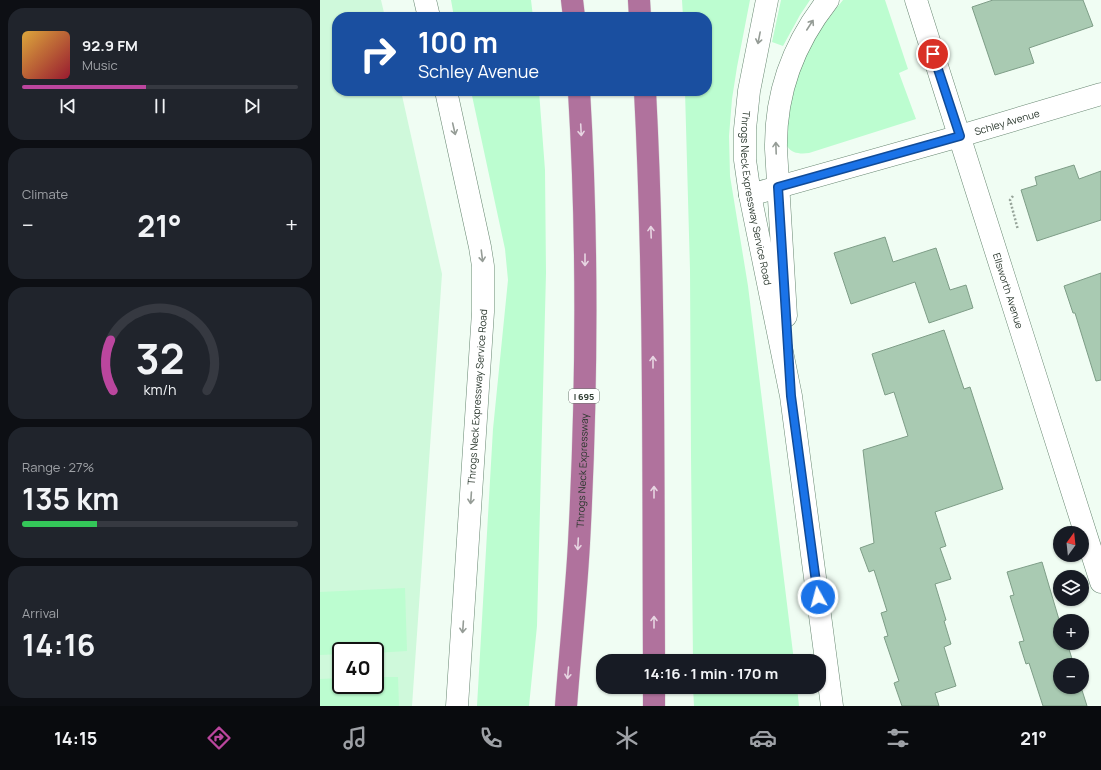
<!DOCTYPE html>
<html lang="en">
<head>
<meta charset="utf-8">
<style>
  body { margin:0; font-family:Manrope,sans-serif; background:#20242c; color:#f1f3f6; height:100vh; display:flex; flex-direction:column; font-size:15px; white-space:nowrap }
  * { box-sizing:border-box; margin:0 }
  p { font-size:13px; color:#9ea1a6 }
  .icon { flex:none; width:22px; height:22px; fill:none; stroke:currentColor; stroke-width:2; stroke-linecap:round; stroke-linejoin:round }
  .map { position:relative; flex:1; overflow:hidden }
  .drawer { display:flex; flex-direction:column; gap:8px; padding:8px; background:#0d0f14; width:320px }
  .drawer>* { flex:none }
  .hud { position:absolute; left:12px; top:12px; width:380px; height:84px; border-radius:16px; box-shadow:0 1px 3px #0004; background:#1a4fa0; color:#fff; overflow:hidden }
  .needle { width:26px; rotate:15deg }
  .tools { position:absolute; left:733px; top:526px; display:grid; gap:8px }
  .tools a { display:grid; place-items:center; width:36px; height:36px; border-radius:50%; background:#171b24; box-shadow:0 1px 3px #0004; font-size:20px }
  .speed { position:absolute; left:12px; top:642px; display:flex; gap:8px; font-size:20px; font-weight:700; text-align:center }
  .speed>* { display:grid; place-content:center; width:52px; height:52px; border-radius:50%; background:#171b24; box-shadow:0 1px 3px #0004; line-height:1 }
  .speed .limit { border:2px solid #111; border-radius:6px; background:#fff; color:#111 }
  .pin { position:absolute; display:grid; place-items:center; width:34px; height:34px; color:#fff; margin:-17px; border:2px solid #fff; border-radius:50%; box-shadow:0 1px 4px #0007 }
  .me { position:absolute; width:44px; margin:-22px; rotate:353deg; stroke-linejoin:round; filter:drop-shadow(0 0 3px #0008) }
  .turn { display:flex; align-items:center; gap:14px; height:84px; padding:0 20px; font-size:18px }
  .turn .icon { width:52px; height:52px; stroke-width:2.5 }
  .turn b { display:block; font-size:28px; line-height:34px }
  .big { font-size:30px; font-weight:700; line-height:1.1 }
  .drawer .tile { flex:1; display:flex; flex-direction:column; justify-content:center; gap:6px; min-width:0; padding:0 14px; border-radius:16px; background:#20242c }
  .drawer .dial { align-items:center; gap:0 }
  .dial svg { height:104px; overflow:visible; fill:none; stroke:#363941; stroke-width:7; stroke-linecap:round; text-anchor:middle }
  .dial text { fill:#f1f3f6; stroke:none }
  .song { display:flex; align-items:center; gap:12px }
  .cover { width:48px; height:48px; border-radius:6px; background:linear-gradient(135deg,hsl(40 70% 55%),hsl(350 70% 35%)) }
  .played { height:4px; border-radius:2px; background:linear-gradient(90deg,#bb469e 45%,#363941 45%) }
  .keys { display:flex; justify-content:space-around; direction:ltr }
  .heat { display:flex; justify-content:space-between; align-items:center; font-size:22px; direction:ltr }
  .charge { height:6px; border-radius:3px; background:linear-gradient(90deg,#34c759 27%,#363941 0) }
  .trip { position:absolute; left:276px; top:654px; width:230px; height:40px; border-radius:16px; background:#171b24; box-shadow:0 1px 3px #0004; font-weight:700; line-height:40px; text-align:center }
  .tab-bar { display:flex; height:64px; justify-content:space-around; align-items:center; background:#090b0e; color:#9ea1a6 }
  .tab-bar .icon { width:28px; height:28px }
  .tab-bar .current { color:#bb469e }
  .tab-bar b { font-size:18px; color:#f1f3f6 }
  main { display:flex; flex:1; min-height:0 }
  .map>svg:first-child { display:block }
  .built { fill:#cff9db; fill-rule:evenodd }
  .green { fill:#bcfdd0 }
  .building { fill:#a9cab2; stroke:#7e9d87 }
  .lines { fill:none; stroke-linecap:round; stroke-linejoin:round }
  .minor-casing { stroke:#688772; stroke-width:23 }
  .tertiary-casing { stroke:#688772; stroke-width:23 }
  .motorway-casing { stroke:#d9dbd9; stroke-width:23 }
  .path { stroke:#97a49a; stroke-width:2.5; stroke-dasharray:2 2; stroke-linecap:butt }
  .minor { stroke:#fff; stroke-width:22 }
  .tertiary { stroke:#fff; stroke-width:22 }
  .motorway { stroke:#b0729d; stroke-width:22 }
  .oneway { stroke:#959c96 }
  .oneway2 { stroke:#e7d5e2 }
  .route-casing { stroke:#114b97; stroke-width:10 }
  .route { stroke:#1a73e8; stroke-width:7 }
  .labels { text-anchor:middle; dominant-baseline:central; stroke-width:3; stroke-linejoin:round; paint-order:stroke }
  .shield { fill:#fff; stroke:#6b746d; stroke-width:1 }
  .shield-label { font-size:9px; font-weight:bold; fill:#2b382e }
  .street-label { font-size:10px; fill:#2b382e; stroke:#fff }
</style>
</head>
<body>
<main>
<section class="drawer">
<div class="tile">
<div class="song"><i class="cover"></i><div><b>92.9 FM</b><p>Music</p></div></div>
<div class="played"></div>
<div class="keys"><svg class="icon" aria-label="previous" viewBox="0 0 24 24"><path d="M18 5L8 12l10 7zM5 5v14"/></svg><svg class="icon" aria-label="pause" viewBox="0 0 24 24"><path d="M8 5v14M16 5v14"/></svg><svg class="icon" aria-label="next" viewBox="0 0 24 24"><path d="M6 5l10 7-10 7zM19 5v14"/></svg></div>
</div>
<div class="tile"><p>Climate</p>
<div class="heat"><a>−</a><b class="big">21°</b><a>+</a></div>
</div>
<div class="tile dial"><svg viewBox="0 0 100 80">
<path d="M14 69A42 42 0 1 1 86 69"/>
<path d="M14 69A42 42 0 0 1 12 30" stroke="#bb469e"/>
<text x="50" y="56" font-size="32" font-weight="700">32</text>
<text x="50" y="72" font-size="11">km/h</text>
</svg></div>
<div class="tile"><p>Range · 27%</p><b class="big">135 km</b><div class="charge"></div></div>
<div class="tile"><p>Arrival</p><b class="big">14:16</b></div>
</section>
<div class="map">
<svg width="781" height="706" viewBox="0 0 781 706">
  <rect width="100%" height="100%" fill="#f0fdf3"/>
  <path class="built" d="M0 0H61L65 17H17V91H81L122 274 92 706H0ZM21 651H55V685H21Z"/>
  <path class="green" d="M131 0H211L213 17H134Z
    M362 0H430L417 67 412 99 409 136 410 176 428 286 474 661H373L371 456 370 270 365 91H387V17H363Z
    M461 0H490L480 15 463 46 452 42Z
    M523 0H565L588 69 579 73 596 119 489 153C481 154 472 154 467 146 463 137 474 87 478 76 482 66 486 55 491 45 500 29 511 15 523 0Z
    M151 91H219L225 170 226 273 217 626 209 706H157L173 429 188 280 185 249Z
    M85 588 87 651 55 653V651H21V654L0 655V592Z
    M55 677H78L79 706H0V679L21 678V685H55Z
    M373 687H477L479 706H374Z"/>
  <path class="building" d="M673 0H763L773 26 709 48 714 63 675 75 652 7Z
    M754 165 759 179 781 171V220L717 241 701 190 717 185 715 177Z
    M565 237 573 262 616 248 630 290 646 285 653 308 609 323 595 282 531 304 514 253Z
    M781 273V380L776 381 755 313H753L744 286Z
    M624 330 644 389 650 387 683 489 615 512 626 546 620 548 631 579 615 584 626 620 624 621 631 644 624 647 636 686 615 693 619 706H582L574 683 579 681 564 637 568 636 561 613 567 611 554 570 549 572 540 548 554 543 543 450 588 436 574 392 565 395 552 354Z
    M722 562 740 623V643H747L754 665H740V687H761L767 706H723L709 663 706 664 699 642 704 641 690 596 694 595 687 572Z"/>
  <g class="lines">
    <g class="minor-casing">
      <g id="minor">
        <path id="s1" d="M596 0 781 582"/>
        <path id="s2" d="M430 195 640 136 781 94"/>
      </g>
    </g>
    <g class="tertiary-casing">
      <g id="tertiary">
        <path d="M105 0 109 17"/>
        <path id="s3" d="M447 0 429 91 425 129V160L430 195 471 396 512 706"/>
        <path d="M126 91 160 247 163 266V312L137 706"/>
        <path d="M466 316 456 149C455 93 474 43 508 0"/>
      </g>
    </g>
    <g class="motorway-casing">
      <g id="motorway">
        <path d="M252 0 254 17"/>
        <path d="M319 0 320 17"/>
        <path d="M325 91C335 281 333 471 334 661"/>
        <path d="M334 687V706"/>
        <path id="s4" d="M246 706C250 652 256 597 259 543 267 393 268 240 259 91"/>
      </g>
    </g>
    <path class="path" d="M693 196 690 200 698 230"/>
    <use href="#minor" class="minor"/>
    <use href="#tertiary" class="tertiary"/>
    <use href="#motorway" class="motorway"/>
  </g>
  <defs><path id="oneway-shaft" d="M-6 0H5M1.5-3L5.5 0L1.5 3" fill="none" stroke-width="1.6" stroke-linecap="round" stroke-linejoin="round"/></defs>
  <g class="oneway">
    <use href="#oneway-shaft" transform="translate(490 25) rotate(-57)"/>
    <use href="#oneway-shaft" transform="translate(439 38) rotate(101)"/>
    <use href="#oneway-shaft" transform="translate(134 129) rotate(77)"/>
    <use href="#oneway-shaft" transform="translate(456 148) rotate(-92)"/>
    <use href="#oneway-shaft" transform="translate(162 256) rotate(83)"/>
    <use href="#oneway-shaft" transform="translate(151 498) rotate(94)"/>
    <use href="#oneway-shaft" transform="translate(143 627) rotate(94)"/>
  </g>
  <g class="oneway2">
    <use href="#oneway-shaft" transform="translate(261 130) rotate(87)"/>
    <use href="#oneway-shaft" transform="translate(331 232) rotate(-92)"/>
    <use href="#oneway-shaft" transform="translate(265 260) rotate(90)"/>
    <use href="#oneway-shaft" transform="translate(333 362) rotate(-90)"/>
    <use href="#oneway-shaft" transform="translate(334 492) rotate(-90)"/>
    <use href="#oneway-shaft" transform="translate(258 544) rotate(93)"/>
    <use href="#oneway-shaft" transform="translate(334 622) rotate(-90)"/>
    <use href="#oneway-shaft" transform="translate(248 673) rotate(95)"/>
  </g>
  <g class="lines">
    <g class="route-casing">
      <path id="route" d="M498 597 471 396 458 187 640 136 613 54"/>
    </g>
    <use href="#route" class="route"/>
  </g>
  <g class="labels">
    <rect class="shield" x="249" y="389" width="30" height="14" rx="3"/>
    <g class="shield-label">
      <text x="264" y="396">I 695</text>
    </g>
    <g class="street-label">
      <text stroke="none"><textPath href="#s2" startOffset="267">Schley Avenue</textPath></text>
      <text stroke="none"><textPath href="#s3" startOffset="201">Throgs Neck Expressway Service Road</textPath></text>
      <text stroke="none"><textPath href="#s1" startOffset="305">Ellsworth Avenue</textPath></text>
      <text transform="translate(157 397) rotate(-86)">Throgs Neck Expressway Service Road</text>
      <text stroke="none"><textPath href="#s4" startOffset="236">Throgs Neck Expressway</textPath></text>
    </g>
  </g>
</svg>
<div class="tools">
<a><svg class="needle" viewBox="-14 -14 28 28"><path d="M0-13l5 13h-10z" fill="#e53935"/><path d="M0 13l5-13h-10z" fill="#9ea1a6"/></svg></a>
<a><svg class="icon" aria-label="layers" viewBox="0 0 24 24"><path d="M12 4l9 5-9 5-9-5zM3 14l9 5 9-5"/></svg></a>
<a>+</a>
<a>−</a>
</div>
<div class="speed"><div class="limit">40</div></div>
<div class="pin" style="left:613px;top:54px;background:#d93025"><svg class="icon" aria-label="arrive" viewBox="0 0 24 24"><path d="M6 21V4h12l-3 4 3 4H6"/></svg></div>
<svg class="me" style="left:498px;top:597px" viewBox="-20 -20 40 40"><circle r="17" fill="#1a73e8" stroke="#fff" stroke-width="3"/><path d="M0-11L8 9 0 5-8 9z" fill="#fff"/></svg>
<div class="trip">14:16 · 1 min · 170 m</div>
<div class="hud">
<div class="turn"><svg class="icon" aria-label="right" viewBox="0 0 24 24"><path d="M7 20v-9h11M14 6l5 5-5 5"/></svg><div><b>100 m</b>Schley Avenue</div></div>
</div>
</div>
</main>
<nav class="tab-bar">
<b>14:15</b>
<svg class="icon current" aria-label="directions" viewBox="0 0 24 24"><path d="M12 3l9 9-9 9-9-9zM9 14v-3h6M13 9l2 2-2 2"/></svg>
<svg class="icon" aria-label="music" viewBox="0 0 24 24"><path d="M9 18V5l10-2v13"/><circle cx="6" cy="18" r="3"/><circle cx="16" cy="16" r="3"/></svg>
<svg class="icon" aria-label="phone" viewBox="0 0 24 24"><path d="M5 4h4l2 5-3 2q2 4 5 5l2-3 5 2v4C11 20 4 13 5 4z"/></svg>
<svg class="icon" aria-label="climate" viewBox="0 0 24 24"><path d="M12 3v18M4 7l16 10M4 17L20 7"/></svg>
<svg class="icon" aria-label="car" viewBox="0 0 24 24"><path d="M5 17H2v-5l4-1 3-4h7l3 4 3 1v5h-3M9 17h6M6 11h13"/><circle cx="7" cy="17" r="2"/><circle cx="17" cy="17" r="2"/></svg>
<svg class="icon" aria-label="filters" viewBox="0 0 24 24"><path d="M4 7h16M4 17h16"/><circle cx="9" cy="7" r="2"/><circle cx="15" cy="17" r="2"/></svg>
<b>21°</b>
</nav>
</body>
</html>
